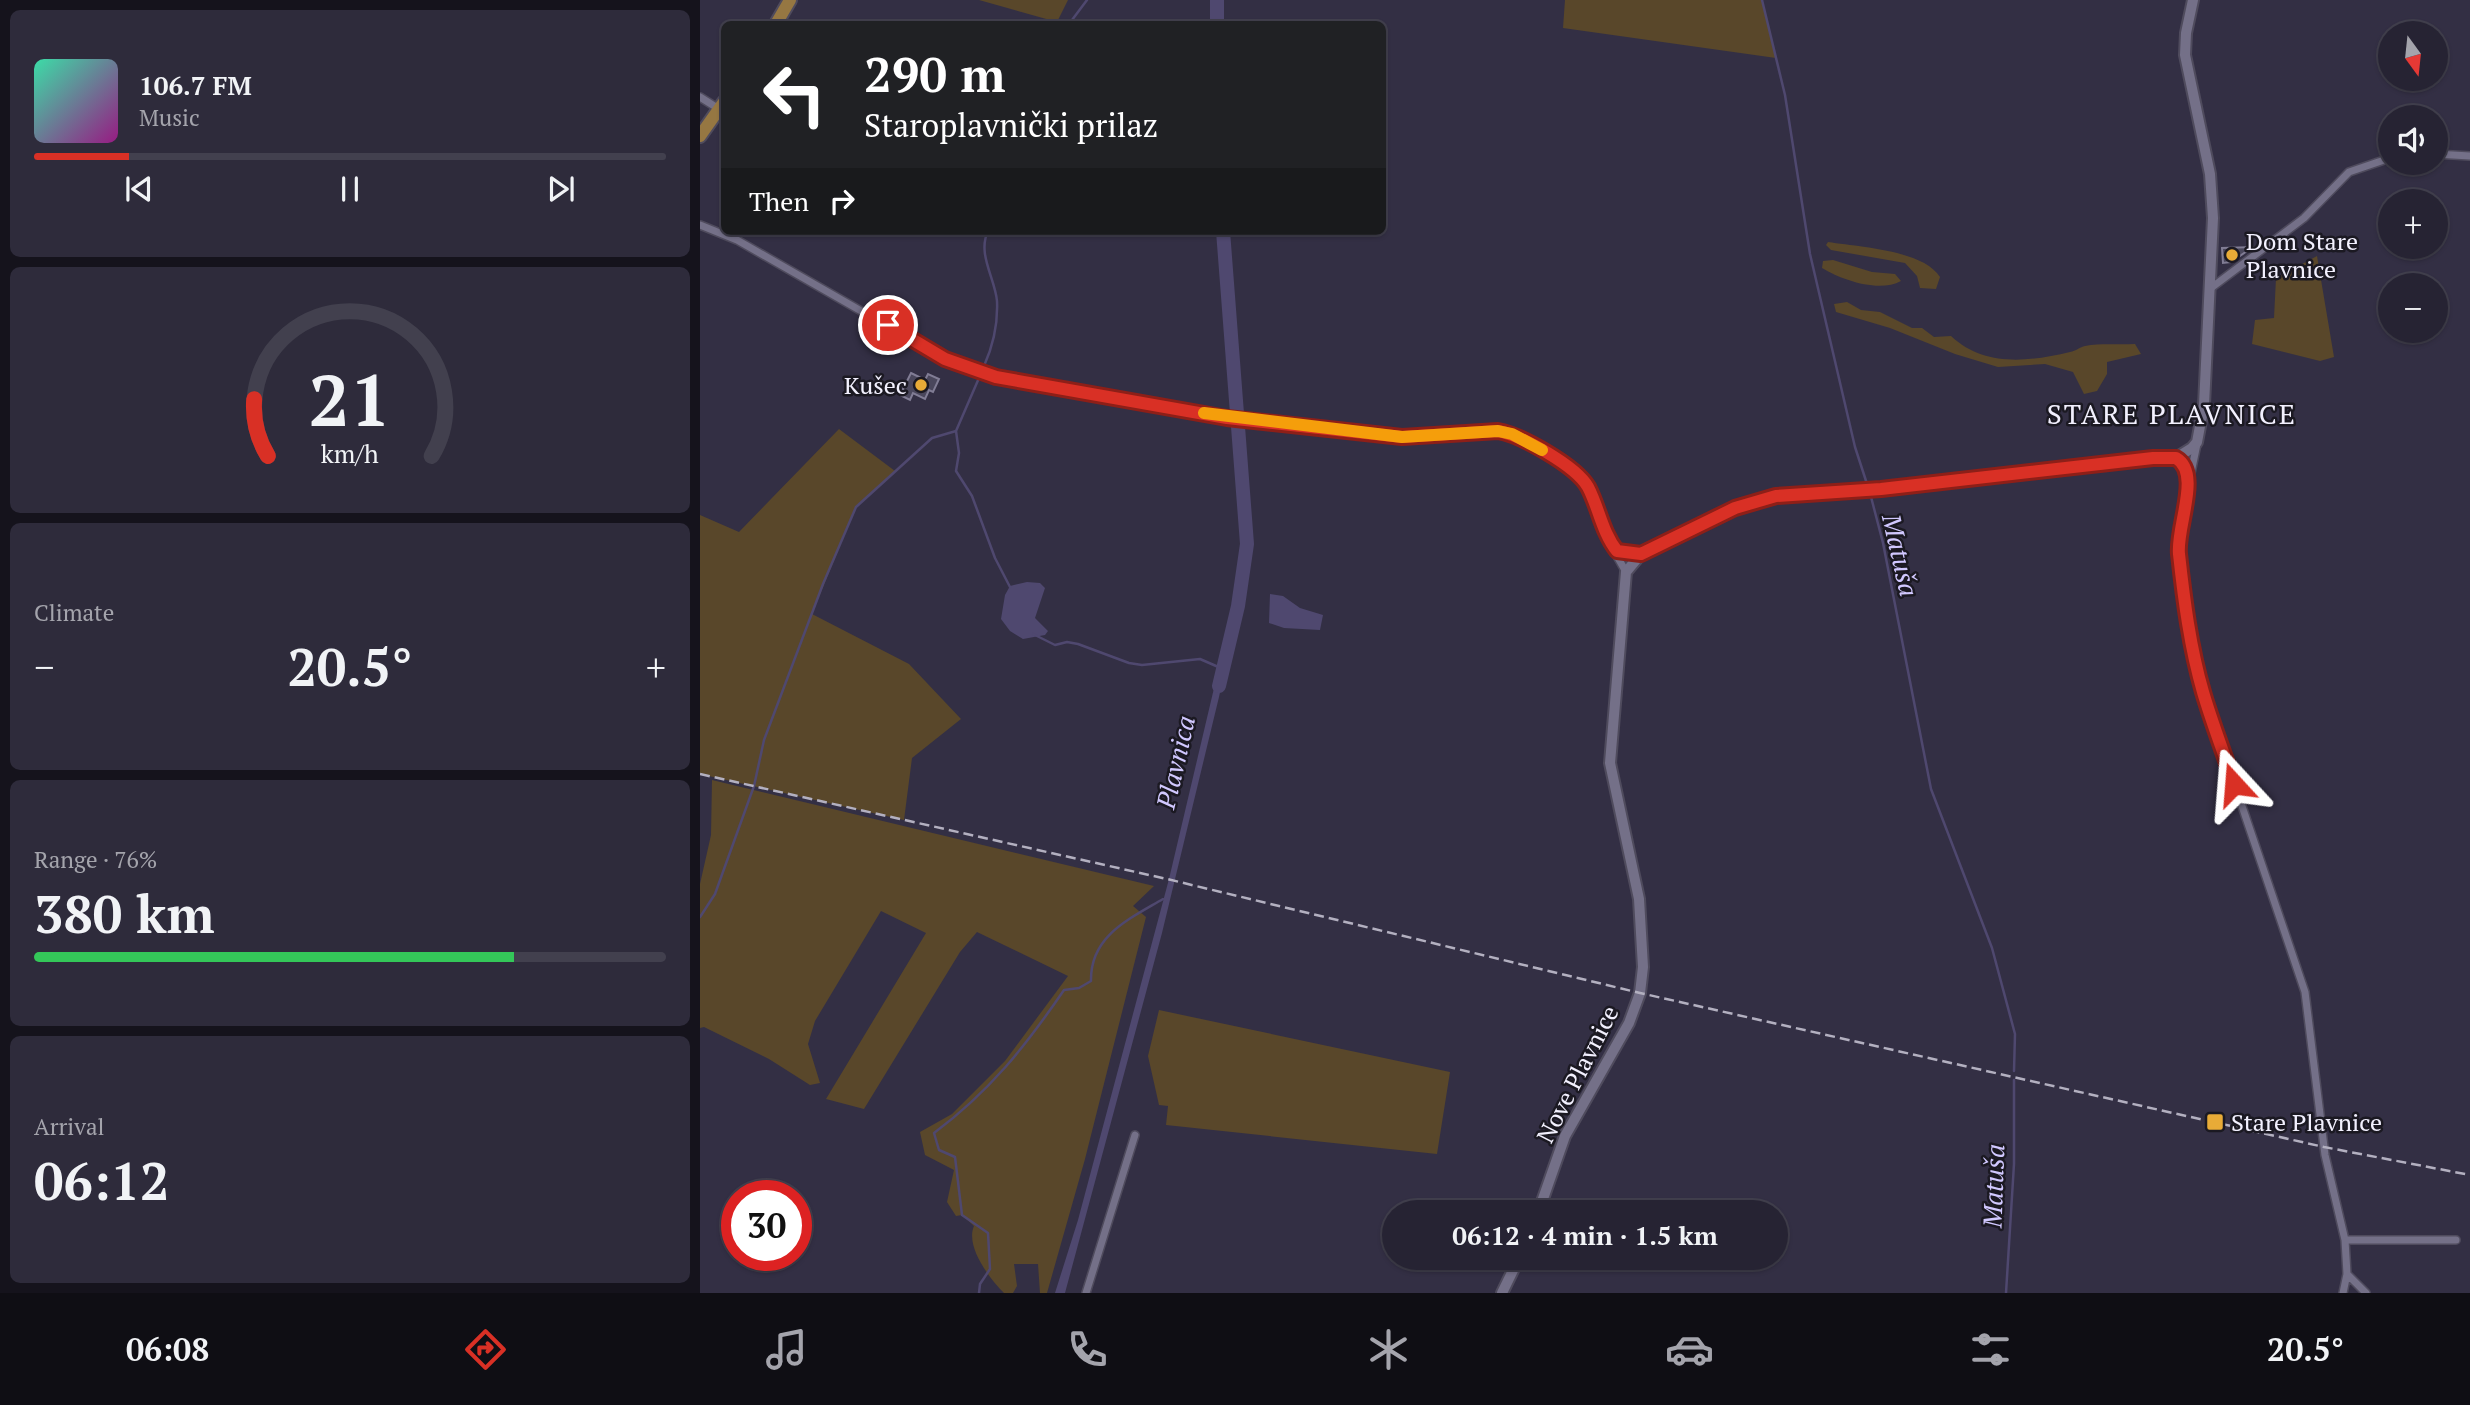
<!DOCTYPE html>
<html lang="en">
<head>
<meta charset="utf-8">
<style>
  body { margin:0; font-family:"PT Serif",serif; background:#2e2b3b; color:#f1f3f6; height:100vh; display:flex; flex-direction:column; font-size:26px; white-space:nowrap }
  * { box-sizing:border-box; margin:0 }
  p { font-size:23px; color:#a4a4ac }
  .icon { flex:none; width:38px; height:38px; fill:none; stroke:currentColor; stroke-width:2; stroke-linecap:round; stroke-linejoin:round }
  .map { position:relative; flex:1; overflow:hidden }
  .panel { display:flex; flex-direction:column; gap:10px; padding:10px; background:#15131c; width:700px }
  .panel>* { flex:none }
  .banner { position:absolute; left:21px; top:21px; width:665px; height:214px; border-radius:10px; box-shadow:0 2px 5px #0004,0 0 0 2px #42404e; background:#202124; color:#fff; overflow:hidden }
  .needle { width:46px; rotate:165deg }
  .controls { position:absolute; left:1678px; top:21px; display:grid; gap:14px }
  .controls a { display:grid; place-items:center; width:70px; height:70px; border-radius:50%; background:#262333; box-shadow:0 2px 5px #0004,0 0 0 2px #42404e; font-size:35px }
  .speed { position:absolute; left:21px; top:1180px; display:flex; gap:14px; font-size:35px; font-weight:700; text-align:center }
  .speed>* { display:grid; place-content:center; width:91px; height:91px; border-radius:50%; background:#262333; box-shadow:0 2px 5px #0004,0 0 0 2px #42404e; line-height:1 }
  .speed .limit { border:10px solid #d22; background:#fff; color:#111 }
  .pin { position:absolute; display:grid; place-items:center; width:60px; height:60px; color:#fff; margin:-30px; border:4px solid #fff; border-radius:50%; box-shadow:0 2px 7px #0007 }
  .me { position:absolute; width:77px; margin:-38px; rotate:341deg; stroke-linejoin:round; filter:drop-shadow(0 0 5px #0008) }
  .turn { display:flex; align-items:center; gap:24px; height:147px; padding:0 28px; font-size:32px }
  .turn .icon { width:91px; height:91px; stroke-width:2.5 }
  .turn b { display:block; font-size:49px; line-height:60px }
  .then { display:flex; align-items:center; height:66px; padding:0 28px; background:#0003; gap:14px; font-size:26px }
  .big { font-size:52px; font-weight:800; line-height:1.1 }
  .panel .tile { flex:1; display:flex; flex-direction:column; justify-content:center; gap:10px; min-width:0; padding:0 24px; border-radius:10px; background:#2e2b3b }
  .panel .dial { align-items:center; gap:0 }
  .dial svg { height:182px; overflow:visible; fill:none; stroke:#42404e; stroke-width:7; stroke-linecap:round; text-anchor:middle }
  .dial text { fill:#f1f3f6; stroke:none }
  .song { display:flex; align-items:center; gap:21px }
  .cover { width:84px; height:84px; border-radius:10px; background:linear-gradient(135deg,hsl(160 70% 55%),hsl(310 70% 35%)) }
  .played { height:7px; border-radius:4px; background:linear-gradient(90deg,#d93025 15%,#42404e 15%) }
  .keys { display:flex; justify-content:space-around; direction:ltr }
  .heat { display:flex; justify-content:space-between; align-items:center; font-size:38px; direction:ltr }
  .charge { height:10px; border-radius:5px; background:linear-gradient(90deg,#34c759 76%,#42404e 0) }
  .trip { position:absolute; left:682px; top:1200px; width:406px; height:70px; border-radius:35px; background:#262333; box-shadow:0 2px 5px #0004,0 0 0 2px #42404e; font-weight:800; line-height:70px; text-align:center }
  .tab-bar { display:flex; height:112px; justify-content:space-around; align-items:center; background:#0f0e14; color:#a4a4ac }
  .tab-bar .icon { width:49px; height:49px }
  .tab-bar .on { color:#d93025 }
  .tab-bar b { font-size:32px; color:#f1f3f6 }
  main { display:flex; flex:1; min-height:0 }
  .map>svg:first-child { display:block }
  .green { fill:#59472a }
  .water { fill:#4f486f }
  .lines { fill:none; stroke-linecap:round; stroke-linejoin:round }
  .stream { stroke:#4f486f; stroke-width:2.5 }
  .river { stroke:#4f486f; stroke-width:14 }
  .building { fill:#4a475c; stroke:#817d95; stroke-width:2 }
  .street-casing { stroke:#4f4b5d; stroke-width:10 }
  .secondary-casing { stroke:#4f4b5d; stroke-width:14 }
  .primary-casing { stroke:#4f4b5d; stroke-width:16 }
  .street { stroke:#747088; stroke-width:7 }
  .secondary { stroke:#747088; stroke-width:10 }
  .primary { stroke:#967742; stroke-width:12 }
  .rail { stroke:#b3b0c0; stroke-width:2.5; stroke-dasharray:10 5; stroke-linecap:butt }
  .route-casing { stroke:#8d1f18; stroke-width:18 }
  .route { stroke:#d93025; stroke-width:12 }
  .slow { stroke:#f59e0b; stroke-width:12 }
  .poi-dot { fill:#e8ab37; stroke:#1b1922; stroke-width:2.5 }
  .labels { text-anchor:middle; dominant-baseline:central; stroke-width:5; stroke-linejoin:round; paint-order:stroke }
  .poi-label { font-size:24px; fill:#f2f0fe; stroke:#1b1922; text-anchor:start }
  .street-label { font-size:24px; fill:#f2f0fe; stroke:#1b1922 }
  .water-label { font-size:26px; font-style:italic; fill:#d1c8ff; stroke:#1b1922 }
  .quarter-label { font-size:28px; letter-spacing:2px; fill:#f2f0fe; stroke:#1b1922 }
</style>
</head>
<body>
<main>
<section class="panel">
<div class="tile">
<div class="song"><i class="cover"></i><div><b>106.7 FM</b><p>Music</p></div></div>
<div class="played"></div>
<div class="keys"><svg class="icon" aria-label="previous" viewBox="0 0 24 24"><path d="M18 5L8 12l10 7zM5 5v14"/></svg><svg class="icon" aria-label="pause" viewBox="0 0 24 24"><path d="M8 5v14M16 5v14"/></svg><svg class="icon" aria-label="next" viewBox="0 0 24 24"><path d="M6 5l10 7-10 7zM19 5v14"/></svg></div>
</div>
<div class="tile dial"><svg viewBox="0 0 100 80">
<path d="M14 69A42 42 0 1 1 86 69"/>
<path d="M14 69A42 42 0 0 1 8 44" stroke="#d93025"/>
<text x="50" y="56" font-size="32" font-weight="700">21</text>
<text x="50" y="72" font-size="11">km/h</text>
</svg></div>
<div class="tile"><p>Climate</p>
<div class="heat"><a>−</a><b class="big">20.5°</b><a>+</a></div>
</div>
<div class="tile"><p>Range · 76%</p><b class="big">380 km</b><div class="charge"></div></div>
<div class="tile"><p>Arrival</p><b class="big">06:12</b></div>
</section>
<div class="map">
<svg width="1770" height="1293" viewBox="0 0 1770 1293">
  <rect width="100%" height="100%" fill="#332f44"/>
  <path class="green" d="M279 0H368L357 22Z
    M865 0H1062L1076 58 863 28Z
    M1128 242C1159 247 1223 250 1240 277L1236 289 1220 288 1217 276 1205 263 1131 250 1126 245Z
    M1617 256 1634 357 1620 361 1552 344 1555 320 1574 318 1576 278Z
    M1133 260 1172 272 1195 274 1201 281C1179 293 1142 280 1122 268L1123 261Z
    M1147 302 1161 310 1180 312 1212 328H1222L1234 337 1251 336C1284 367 1328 362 1370 352 1376 351 1380 347 1385 346 1400 343 1419 345 1435 344L1441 354 1407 362V374L1397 391 1384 394 1373 372 1345 364 1298 367 1255 354 1190 328 1136 312 1134 304Z
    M139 429 195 471 156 507 112 614 209 664 261 719 212 758 204 820 0 774V515L39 532Z
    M12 780 454 886 433 906 446 917 385 1159 347 1293H340L338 1264H314L317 1286 313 1293H304C290 1279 265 1247 274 1226L262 1215 256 1216 247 1202 254 1170 225 1155 220 1132 252 1114 305 1061 368 976 277 932 260 952 164 1109 126 1099 226 933 181 911 115 1021 108 1044 120 1083 110 1085 69 1059 4 1027 0 1028V884L11 835Z
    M459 1010 750 1072 737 1154 466 1125 468 1106 459 1105 448 1056Z"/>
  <path class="water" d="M327 582 340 583 345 588 335 618 348 631 345 635 323 639 310 631 301 619 305 595 310 586Z
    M570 594 583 596 600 608 623 615 620 630 584 628 569 623Z
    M519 667 525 669 519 697 462 933 365 1293H355L378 1220 469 879Z"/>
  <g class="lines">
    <path class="stream" d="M1062 0 1085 95 1110 254 1155 447 1168 487
      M369 24 387 0
      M284 366C293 346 298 323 297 301 295 278 277 254 288 231
      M279 378 256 431 259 453 256 471 272 496 295 558 310 587
      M1170 493 1183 543 1231 789 1292 948 1315 1034 1314 1071
      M333 634 355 645 367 642 378 644 429 663 442 665 500 659 523 669
      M0 917 15 894 54 786 64 740 123 584 156 507 232 438 256 431
      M279 1293 280 1284 290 1269 288 1233 262 1215 255 1157 239 1150 234 1133C289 1092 325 1047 364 990L379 988 391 981C390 936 429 919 463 899
      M1306 1293 1314 1164V1080"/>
    <path class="river" d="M517 0V24
      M519 686 538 606 547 544 523 231"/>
  </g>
  <path class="building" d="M1553 247 1531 262 1523 263 1522 248Z
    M211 373 225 380 228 374 239 379 233 392 229 390 225 399 213 393 210 400 200 395Z"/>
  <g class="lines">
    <g class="street-casing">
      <path id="street" d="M0 97 19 109
        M1736 154 1770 156
        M0 225 37 240 245 359 296 377 551 421 702 437 798 431 812 434 848 453 886 483 909 542 926 572
        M1511 288 1604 218 1649 172 1690 158
        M1497 444 1477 540 1486 614 1503 691 1605 992 1625 1155 1645 1240 1647 1274 1643 1293
        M917 551 941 554
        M1645 1240H1756
        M1647 1274 1666 1293
        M386 1293 435 1135"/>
    </g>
    <g class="secondary-casing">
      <path id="secondary" d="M838 1213 865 1136 929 1023 940 993 943 967 939 899 910 763 926 572 941 554 1035 507 1076 497 1180 489 1453 458H1476L1492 448 1497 442 1504 405 1513 218 1510 174 1485 55 1486 33 1493 0
        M802 1293 819 1258"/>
    </g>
    <g class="primary-casing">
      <path id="primary" d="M76 24 90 0
        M0 136 24 102"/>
    </g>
    <use href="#street" class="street"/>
    <use href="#secondary" class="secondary"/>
    <use href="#primary" class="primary"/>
    <path class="rail" d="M0 774 467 879 940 993 1624 1147 1770 1175"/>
  </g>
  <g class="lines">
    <g class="route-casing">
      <path id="route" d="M188 325 245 359 296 377 527 418 702 437 798 431C821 435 876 466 888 487 899 508 902 532 917 551L941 554 1035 508 1076 496 1181 489 1453 458H1476C1502 473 1476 527 1479 554 1484 600 1490 647 1503 692 1512 723 1524 753 1534 784"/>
    </g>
    <use href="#route" class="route"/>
    <path class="slow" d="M504 413 702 437 798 431 812 434 842 450"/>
  </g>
  <g class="poi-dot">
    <circle cx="1532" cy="255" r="7"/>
    <circle cx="221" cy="385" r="7"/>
    <rect x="1506" y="1113" width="18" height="18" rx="3.5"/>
  </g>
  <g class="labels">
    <g class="poi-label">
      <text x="1546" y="241">Dom Stare<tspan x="1546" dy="28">Plavnice</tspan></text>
      <text x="207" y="385" text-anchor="end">Kušec</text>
      <text x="1531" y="1122">Stare Plavnice</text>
    </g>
    <g class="street-label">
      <text transform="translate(877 1074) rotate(-63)">Nove Plavnice</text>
    </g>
    <g class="water-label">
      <text transform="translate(1201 555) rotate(77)">Matuša</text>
      <text transform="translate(475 762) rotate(-77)">Plavnica</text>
      <text transform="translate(1293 1186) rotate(-88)">Matuša</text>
    </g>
    <g class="quarter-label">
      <text x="1472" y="413">STARE PLAVNICE</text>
    </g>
  </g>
</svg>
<div class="controls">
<a><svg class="needle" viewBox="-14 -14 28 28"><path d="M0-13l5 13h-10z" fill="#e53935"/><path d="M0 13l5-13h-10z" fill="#a4a4ac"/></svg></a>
<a><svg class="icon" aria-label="sound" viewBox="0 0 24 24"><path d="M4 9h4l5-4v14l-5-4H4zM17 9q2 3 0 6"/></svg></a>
<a>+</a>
<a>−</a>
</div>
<div class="speed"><div class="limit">30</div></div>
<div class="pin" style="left:188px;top:325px;background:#d93025"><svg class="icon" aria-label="arrive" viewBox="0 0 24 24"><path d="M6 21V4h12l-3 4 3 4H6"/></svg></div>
<svg class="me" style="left:1534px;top:784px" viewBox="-20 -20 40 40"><path d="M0-17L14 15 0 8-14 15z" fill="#d93025" stroke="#fff" stroke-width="4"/></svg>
<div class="trip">06:12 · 4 min · 1.5 km</div>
<div class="banner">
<div class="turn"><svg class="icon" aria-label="left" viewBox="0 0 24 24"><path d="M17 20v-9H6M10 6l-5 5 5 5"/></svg><div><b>290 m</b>Staroplavnički prilaz</div></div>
<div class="then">Then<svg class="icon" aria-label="right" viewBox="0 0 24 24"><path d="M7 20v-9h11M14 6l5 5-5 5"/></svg></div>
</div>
</div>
</main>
<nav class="tab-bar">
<b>06:08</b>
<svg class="icon on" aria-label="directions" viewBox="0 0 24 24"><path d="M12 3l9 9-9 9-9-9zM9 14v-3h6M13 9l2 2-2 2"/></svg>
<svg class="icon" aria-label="music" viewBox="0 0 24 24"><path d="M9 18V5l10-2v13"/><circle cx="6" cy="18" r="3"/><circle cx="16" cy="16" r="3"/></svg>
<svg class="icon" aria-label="phone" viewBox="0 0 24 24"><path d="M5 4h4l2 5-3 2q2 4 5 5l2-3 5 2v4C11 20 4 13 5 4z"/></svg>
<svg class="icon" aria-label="climate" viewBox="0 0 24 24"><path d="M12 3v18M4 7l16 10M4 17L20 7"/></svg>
<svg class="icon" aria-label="car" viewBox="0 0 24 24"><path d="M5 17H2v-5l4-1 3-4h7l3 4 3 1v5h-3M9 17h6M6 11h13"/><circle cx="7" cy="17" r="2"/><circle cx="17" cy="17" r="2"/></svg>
<svg class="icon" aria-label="filters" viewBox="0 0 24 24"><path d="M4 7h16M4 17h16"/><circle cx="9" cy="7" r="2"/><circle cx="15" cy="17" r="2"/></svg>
<b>20.5°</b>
</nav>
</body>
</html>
